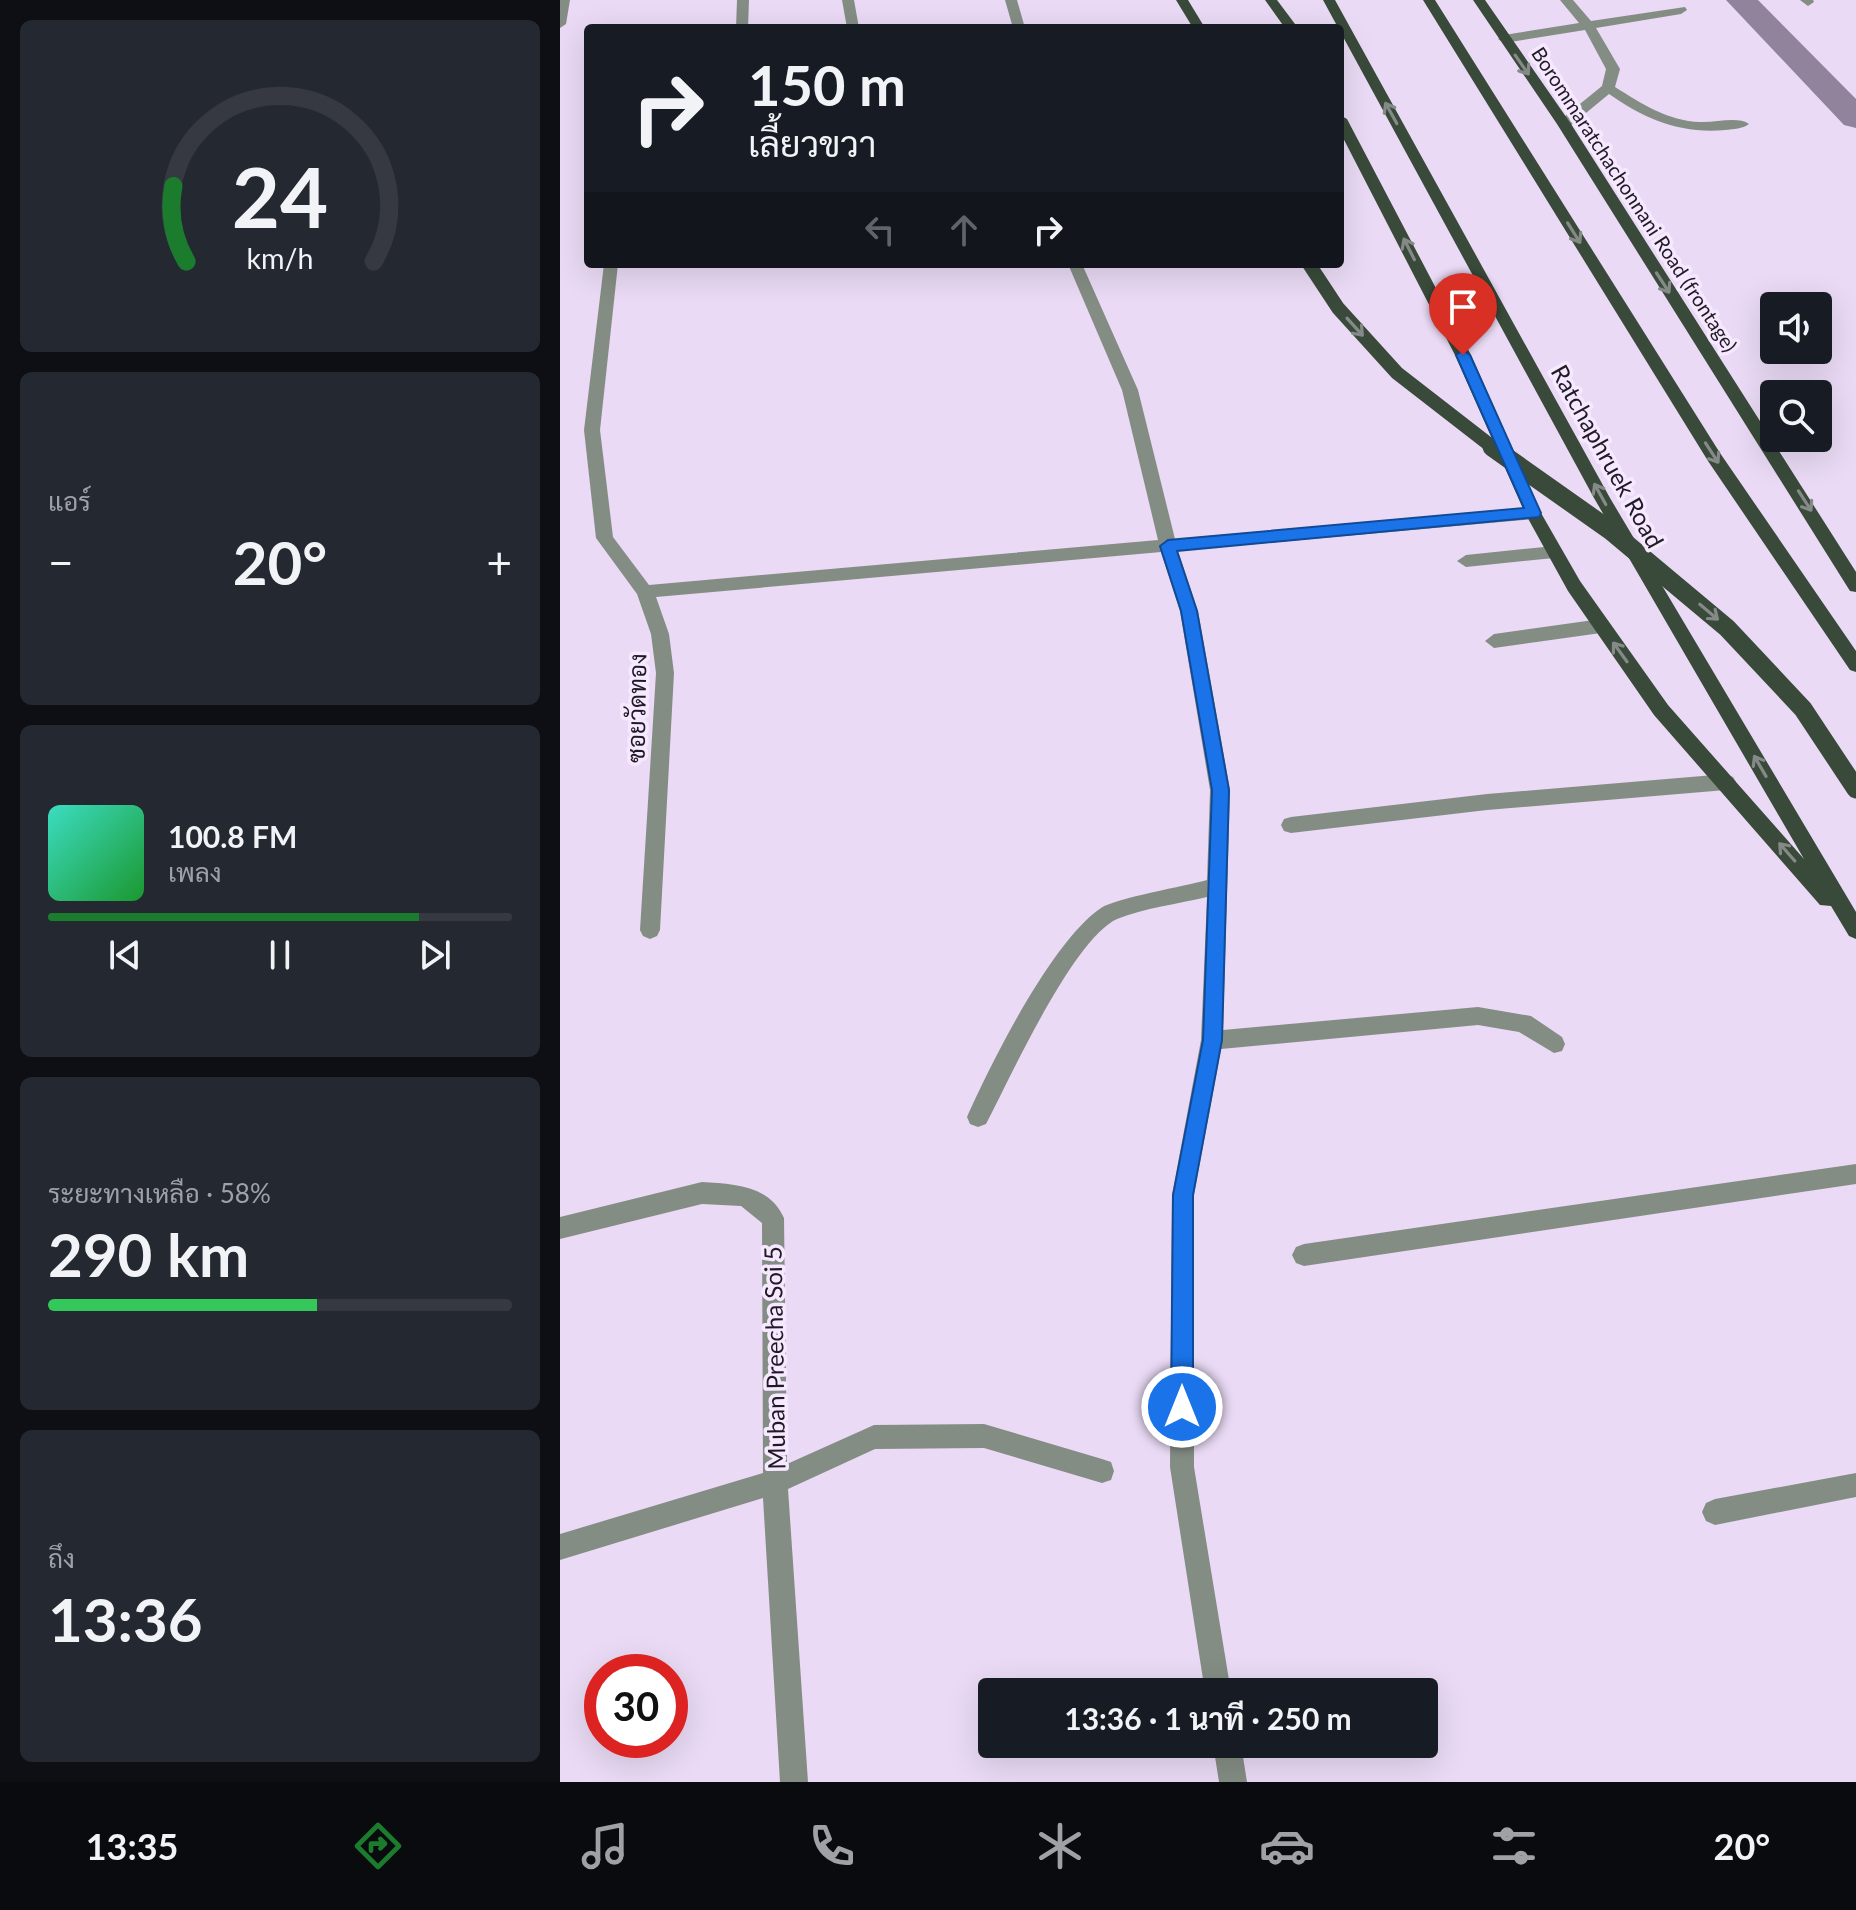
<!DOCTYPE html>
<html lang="th">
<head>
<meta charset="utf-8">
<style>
  body { margin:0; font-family:Lato,Sarabun,sans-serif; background:#242831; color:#f1f3f6; height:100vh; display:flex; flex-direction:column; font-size:30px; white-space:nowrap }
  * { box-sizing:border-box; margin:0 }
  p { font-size:26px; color:#9ea1a6 }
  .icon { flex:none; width:44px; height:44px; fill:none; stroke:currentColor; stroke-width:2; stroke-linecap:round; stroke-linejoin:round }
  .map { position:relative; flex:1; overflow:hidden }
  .side { display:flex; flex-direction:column; gap:20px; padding:20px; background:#0d0f14; width:560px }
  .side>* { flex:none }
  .hud { position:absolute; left:24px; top:24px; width:760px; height:244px; border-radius:8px; box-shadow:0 8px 32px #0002; background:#171b24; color:#f1f3f6; overflow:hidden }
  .controls { position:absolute; left:1200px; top:292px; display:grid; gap:16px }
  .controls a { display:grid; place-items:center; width:72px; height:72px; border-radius:8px; background:#171b24; box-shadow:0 8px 32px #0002; font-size:40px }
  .speed { position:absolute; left:24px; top:1654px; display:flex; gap:16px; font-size:40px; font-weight:700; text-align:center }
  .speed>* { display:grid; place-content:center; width:104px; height:104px; border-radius:50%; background:#171b24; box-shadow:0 8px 32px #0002; line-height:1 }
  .speed .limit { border:12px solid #d22; background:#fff; color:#111 }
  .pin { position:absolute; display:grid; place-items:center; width:68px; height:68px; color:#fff; margin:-82px -34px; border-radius:50% 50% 50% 0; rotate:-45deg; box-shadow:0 0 8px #0007 }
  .pin .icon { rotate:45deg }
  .me { position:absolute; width:88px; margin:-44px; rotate:0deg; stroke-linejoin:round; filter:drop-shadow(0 0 6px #0008) }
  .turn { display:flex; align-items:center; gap:28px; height:168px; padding:0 32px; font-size:36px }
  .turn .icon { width:104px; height:104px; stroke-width:2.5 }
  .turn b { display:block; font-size:56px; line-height:68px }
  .lanes { display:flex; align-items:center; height:76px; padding:0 32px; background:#0003; justify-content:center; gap:40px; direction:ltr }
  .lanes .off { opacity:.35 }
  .big { font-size:60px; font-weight:700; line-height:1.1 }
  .side .card { flex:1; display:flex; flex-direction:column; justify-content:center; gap:12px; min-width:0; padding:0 28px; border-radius:12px; background:#242831 }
  .side .dial { align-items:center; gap:0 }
  .dial svg { height:208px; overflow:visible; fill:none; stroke:#363941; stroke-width:7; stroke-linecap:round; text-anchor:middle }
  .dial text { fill:#f1f3f6; stroke:none }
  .song { display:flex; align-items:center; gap:24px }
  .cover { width:96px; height:96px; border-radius:12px; background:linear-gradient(135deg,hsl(170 70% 55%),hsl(130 70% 35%)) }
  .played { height:8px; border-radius:4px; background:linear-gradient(90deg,#1b7c2e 80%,#363941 80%) }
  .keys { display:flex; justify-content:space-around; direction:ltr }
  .heat { display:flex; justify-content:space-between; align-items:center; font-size:44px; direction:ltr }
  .charge { height:12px; border-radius:6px; background:linear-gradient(90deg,#34c759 58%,#363941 0) }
  .trip { position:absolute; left:418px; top:1678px; width:460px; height:80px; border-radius:8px; background:#171b24; box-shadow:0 8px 32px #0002; font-weight:700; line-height:80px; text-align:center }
  .tabs { display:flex; height:128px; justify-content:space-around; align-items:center; background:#090b0e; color:#9ea1a6 }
  .tabs .icon { width:56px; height:56px }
  .tabs .current { color:#1b7c2e }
  .tabs b { font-size:36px; color:#f1f3f6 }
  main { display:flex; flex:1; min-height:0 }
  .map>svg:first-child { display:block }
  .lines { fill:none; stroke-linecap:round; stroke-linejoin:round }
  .canal { fill:#92839c; fill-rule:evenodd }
  .minor { fill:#848d84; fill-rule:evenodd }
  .major { fill:#394a3a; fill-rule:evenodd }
  .major-bridge-far1 { stroke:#394a3a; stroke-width:14 }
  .major-bridge { stroke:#394a3a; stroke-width:19 }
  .oneway { stroke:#858a89 }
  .route { fill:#1a73e8; stroke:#114b97; stroke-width:2 }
  .labels { text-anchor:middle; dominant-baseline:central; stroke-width:7; stroke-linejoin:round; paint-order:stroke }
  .far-street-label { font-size:20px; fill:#201a24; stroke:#f6e9ff }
  .street-label { font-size:24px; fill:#201a24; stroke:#f6e9ff }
</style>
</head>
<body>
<main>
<section class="side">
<div class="card dial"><svg viewBox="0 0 100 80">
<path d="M14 69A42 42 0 1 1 86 69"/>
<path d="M14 69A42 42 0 0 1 9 40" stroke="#1b7c2e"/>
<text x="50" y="56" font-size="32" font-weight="700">24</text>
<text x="50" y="72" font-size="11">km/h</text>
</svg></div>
<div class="card"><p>แอร์</p>
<div class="heat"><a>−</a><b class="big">20°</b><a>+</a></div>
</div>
<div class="card">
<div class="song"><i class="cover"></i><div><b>100.8 FM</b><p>เพลง</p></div></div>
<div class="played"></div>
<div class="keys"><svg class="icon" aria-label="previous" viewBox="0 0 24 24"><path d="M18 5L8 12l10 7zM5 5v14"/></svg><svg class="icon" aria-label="pause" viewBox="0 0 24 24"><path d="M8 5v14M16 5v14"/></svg><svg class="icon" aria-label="next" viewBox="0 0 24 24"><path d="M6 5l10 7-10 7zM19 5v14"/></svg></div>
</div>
<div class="card"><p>ระยะทางเหลือ · 58%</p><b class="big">290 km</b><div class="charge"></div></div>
<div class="card"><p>ถึง</p><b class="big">13:36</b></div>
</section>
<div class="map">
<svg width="1296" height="1782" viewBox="0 0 1296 1782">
  <rect width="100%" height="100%" fill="#eadaf5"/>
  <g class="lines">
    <path class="canal" d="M1166 0H1198L1296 99V128L1284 125Z"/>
    <path class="minor" d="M0 0H10L6 24 0 28Z
      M177 0H189L188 28H176Z
      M282 0H294L299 28H287Z
      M445 0H457L465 28H453Z
      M1000 0H1013L1031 21 1125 7 1127 10 1121 14 1036 28 1060 69 1055 87C1082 104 1108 121 1140 122 1155 123 1178 116 1189 124 1182 129 1174 129 1165 130 1120 134 1085 119 1049 94L1009 127H999V121L1042 86 1046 69 1025 30 944 43 938 39 944 35 1019 23Z
      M1240 0H1253L1254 2 1248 6Z
      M44 264H58L40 430 53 537 89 585 598 540 562 390 508 264H522L578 390 615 539 973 507 981 513 973 519 618 551 638 611 670 790 663 1030 918 1007 971 1016 1002 1037 1005 1044 1002 1051 994 1053 959 1032 918 1025 661 1049 634 1195V1467L671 1692H645L610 1467 612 1195 641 1040 647 897C618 904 584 908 557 919 513 939 450 1078 426 1124L418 1127 410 1124 407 1117C432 1061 492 941 541 908 556 898 626 886 647 880L650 790 620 611 601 552 96 597 109 634 114 673 100 930 97 936 90 939 83 936 80 930 96 673 91 634 77 594 36 538 24 430Z
      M994 546 1003 552 994 558 906 567 897 561 906 555Z
      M1041 619 1050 626 1041 633 934 648 925 641 934 634Z
      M1166 774 1173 777 1176 782 1173 787 1166 790 927 810 731 833 724 831 721 825 724 819 731 817 927 794Z
      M1296 1164V1184L744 1266 736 1263 732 1255 736 1247 744 1244Z
      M142 1182C173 1184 210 1185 224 1218L227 1464 314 1425 424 1424 542 1459 551 1462 554 1471 551 1480 542 1483 424 1448 315 1449 228 1489 248 1782H220L203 1498 0 1560V1534L203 1473 202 1223 181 1206 142 1204 0 1239V1217Z
      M1296 1473V1497L1155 1525 1146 1521 1142 1512 1146 1503 1155 1499Z
      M653 1744H681L687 1782H659Z"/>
    <path class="major" d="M616 0H628L645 28H633Z
      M705 0H717L738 28H725Z
      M763 0H775L1050 498 1296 912V939L1289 936 1271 906 1260 905 1094 715 1008 591 965 513 895 355 780 132V115L787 119 911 355 981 513 1020 581 1108 705 1244 859 1034 498Z
      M863 0H875L1160 453 1296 651V672L1290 670 1148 461Z
      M913 0H925L1011 124 1296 572V592L1290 591 997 124Z"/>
    <path class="major-bridge-far1" d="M749 264 778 308 837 373 935 449"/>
    <path class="major-bridge" d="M932 447 1051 531 1167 628 1243 709 1296 789"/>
  </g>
  <defs><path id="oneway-shaft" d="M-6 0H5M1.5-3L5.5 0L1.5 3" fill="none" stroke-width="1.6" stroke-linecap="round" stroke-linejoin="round" transform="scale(2)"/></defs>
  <g class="oneway">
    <use href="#oneway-shaft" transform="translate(962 65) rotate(55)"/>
    <use href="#oneway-shaft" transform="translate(831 113) rotate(-119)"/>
    <use href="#oneway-shaft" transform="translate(1014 233) rotate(58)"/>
    <use href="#oneway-shaft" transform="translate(849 249) rotate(-117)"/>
    <use href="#oneway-shaft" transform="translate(1103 283) rotate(57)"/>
    <use href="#oneway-shaft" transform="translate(795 327) rotate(48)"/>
    <use href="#oneway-shaft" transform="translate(1152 453) rotate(57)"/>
    <use href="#oneway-shaft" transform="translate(1040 494) rotate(-119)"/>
    <use href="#oneway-shaft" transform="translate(1245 501) rotate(57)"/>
    <use href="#oneway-shaft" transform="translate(1149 612) rotate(40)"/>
    <use href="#oneway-shaft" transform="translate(1060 652) rotate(-126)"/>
    <use href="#oneway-shaft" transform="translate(1200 766) rotate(-120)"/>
    <use href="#oneway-shaft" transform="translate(1227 852) rotate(-131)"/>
  </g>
  <path class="route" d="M903 350 910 355 981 513 979 517 617 551 637 611 669 790 662 1040 633 1195V1407L630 1414 622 1418 615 1414 611 1407 613 1195 643 1040 652 790 621 611 600 546 608 540 964 508 896 355Z"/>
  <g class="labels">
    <g class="far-street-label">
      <text transform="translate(1075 199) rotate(57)">Borommaratchachonnani Road (frontage)</text>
    </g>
    <g class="street-label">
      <text transform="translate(1048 456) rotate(61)">Ratchaphruek Road</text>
      <text transform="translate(76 708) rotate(-89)">ซอยวัดทอง</text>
      <text transform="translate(214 1358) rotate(-91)">Muban Preecha Soi 5</text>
    </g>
  </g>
</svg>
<div class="controls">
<a><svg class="icon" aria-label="sound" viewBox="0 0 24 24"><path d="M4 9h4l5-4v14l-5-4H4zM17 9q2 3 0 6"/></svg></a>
<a><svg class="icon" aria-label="search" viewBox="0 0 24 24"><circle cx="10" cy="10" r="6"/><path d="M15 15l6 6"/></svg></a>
</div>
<div class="speed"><div class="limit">30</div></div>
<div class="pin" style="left:903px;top:355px;background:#d93025"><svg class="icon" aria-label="arrive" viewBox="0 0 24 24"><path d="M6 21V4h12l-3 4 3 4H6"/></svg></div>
<svg class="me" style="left:622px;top:1407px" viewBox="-20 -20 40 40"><circle r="17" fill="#1a73e8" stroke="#fff" stroke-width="3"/><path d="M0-11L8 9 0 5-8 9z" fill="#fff"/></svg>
<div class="trip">13:36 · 1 นาที · 250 m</div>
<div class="hud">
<div class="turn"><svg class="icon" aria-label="right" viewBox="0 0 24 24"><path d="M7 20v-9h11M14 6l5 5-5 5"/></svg><div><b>150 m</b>เลี้ยวขวา</div></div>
<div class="lanes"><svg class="icon off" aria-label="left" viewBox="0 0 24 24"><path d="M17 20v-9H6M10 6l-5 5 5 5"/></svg><svg class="icon off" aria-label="ahead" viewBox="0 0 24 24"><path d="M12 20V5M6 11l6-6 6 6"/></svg><svg class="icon" aria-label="right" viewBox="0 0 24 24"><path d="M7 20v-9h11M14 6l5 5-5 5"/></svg></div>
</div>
</div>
</main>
<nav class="tabs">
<b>13:35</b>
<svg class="icon current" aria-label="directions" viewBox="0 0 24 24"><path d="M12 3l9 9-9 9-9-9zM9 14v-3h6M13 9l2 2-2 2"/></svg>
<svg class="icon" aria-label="music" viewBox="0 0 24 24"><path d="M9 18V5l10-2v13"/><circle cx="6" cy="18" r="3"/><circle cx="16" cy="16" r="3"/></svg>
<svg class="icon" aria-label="phone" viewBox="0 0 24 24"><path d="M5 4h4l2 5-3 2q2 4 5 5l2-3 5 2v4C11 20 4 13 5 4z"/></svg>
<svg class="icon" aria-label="climate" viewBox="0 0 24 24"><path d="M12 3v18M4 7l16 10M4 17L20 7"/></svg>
<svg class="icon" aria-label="car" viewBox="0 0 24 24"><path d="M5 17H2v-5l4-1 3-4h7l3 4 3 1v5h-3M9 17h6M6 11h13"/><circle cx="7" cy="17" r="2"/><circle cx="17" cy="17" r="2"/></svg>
<svg class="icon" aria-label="filters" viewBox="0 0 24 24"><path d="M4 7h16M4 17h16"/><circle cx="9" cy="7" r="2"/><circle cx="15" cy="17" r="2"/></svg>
<b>20°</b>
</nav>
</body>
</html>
